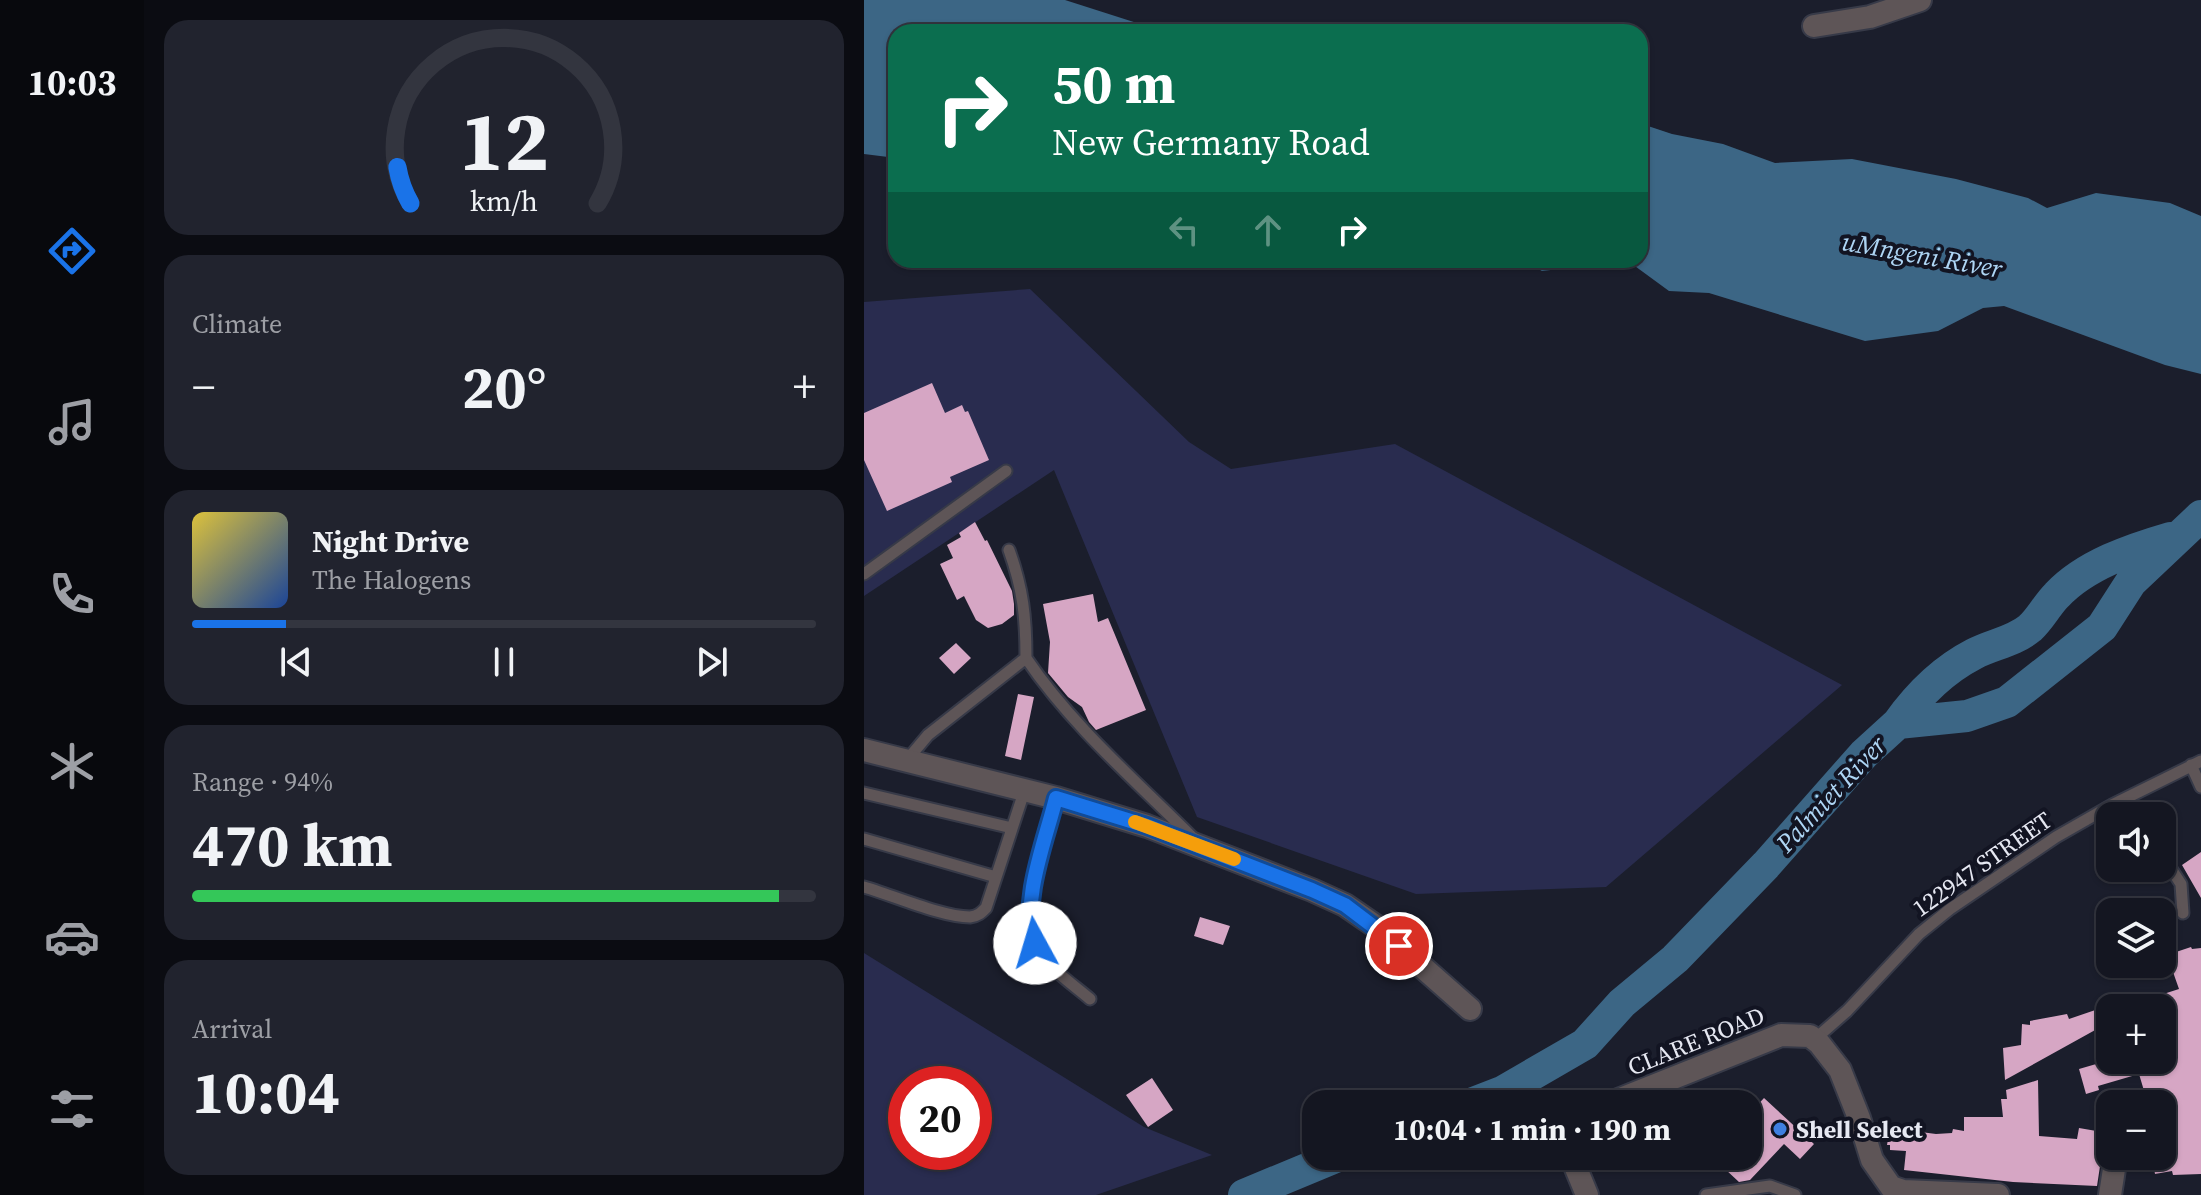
<!DOCTYPE html>
<html lang="en">
<head>
<meta charset="utf-8">
<style>
  body { margin:0; font-family:"Source Serif 4",serif; background:#21232e; color:#f1f3f6; height:100vh; display:flex; flex-direction:column; font-size:30px; white-space:nowrap }
  * { box-sizing:border-box; margin:0 }
  p { font-size:26px; color:#9d9fa5 }
  .icon { flex:none; width:44px; height:44px; fill:none; stroke:currentColor; stroke-width:2; stroke-linecap:round; stroke-linejoin:round }
  .map { position:relative; flex:1; overflow:hidden }
  .drawer { display:flex; flex-direction:column; gap:20px; padding:20px; background:#0b0c12; width:720px }
  .drawer>* { flex:none }
  .top-card { position:absolute; left:24px; top:24px; width:760px; height:244px; border-radius:24px; box-shadow:0 2px 6px #0004,0 0 0 2px #33353f; background:#0b6e4f; color:#fff; overflow:hidden }
  .tools { position:absolute; left:1232px; top:802px; display:grid; gap:16px }
  .tools a { display:grid; place-items:center; width:80px; height:80px; border-radius:16px; background:#141621; box-shadow:0 2px 6px #0004,0 0 0 2px #33353f; font-size:40px }
  .speed { position:absolute; left:24px; top:1066px; display:flex; gap:16px; font-size:40px; font-weight:700; text-align:center }
  .speed>* { display:grid; place-content:center; width:104px; height:104px; border-radius:50%; background:#141621; box-shadow:0 2px 6px #0004,0 0 0 2px #33353f; line-height:1 }
  .speed .limit { border:12px solid #d22; background:#fff; color:#111 }
  .pin { position:absolute; display:grid; place-items:center; width:68px; height:68px; color:#fff; margin:-34px; border:4px solid #fff; border-radius:50%; box-shadow:0 2px 8px #0007 }
  .me { position:absolute; width:88px; margin:-44px; rotate:354deg; stroke-linejoin:round; filter:drop-shadow(0 0 6px #0008) }
  .turn { display:flex; align-items:center; gap:28px; height:168px; padding:0 32px; font-size:36px }
  .turn .icon { width:104px; height:104px; stroke-width:2.5 }
  .turn b { display:block; font-size:56px; line-height:68px }
  .lanes { display:flex; align-items:center; height:76px; padding:0 32px; background:#0003; justify-content:center; gap:40px; direction:ltr }
  .lanes .off { opacity:.35 }
  .big { font-size:60px; font-weight:700; line-height:1.1 }
  .drawer .tile { flex:1; display:flex; flex-direction:column; justify-content:center; gap:12px; min-width:0; padding:0 28px; border-radius:24px; background:#21232e }
  .drawer .dial { align-items:center; gap:0 }
  .dial svg { height:208px; overflow:visible; fill:none; stroke:#33353f; stroke-width:7; stroke-linecap:round; text-anchor:middle }
  .dial text { fill:#f1f3f6; stroke:none }
  .song { display:flex; align-items:center; gap:24px }
  .cover { width:96px; height:96px; border-radius:12px; background:linear-gradient(135deg,hsl(50 70% 55%),hsl(220 70% 35%)) }
  .played { height:8px; border-radius:4px; background:linear-gradient(90deg,#1a73e8 15%,#33353f 15%) }
  .keys { display:flex; justify-content:space-around; direction:ltr }
  .heat { display:flex; justify-content:space-between; align-items:center; font-size:44px; direction:ltr }
  .charge { height:12px; border-radius:6px; background:linear-gradient(90deg,#34c759 94%,#33353f 0) }
  .trip { position:absolute; left:438px; top:1090px; width:460px; height:80px; border-radius:24px; background:#141621; box-shadow:0 2px 6px #0004,0 0 0 2px #33353f; font-weight:700; line-height:80px; text-align:center }
  main { display:flex; flex:1; min-height:0 }
  .dock { display:flex; flex-direction:column; width:144px; justify-content:space-around; align-items:center; background:#08090d; color:#9d9fa5 }
  .dock .icon { width:56px; height:56px }
  .dock .active { color:#1a73e8 }
  .dock b { font-size:36px; color:#f1f3f6 }
  .map>svg:first-child { display:block }
  .green { fill:#292c4f; fill-rule:evenodd }
  .water { fill:#3c6685 }
  .lines { fill:none; stroke-linecap:round; stroke-linejoin:round }
  .river { stroke:#3c6685; stroke-width:32 }
  .building { fill:#d6a6c4 }
  .service-casing { stroke:#373a48; stroke-width:15 }
  .minor-casing { stroke:#373a48; stroke-width:26 }
  .service { stroke:#5e5557; stroke-width:11 }
  .minor { stroke:#5e5557; stroke-width:22 }
  .route-casing { stroke:#114b97; stroke-width:20 }
  .route { stroke:#1a73e8; stroke-width:14 }
  .slow { stroke:#f59e0b; stroke-width:14 }
  .shop-dot { fill:#3f7fe0; stroke:#121422; stroke-width:3 }
  .labels { text-anchor:middle; dominant-baseline:central; stroke-width:8; stroke-linejoin:round; paint-order:stroke }
  .street-label { font-size:24px; fill:#e6e8f2; stroke:#121422 }
  .poi-label { font-size:24px; font-weight:bold; fill:#e6e8f2; stroke:#121422; text-anchor:start }
  .water-label { font-size:26px; font-style:italic; fill:#aed5f4; stroke:#121422 }
</style>
</head>
<body>
<main>
<nav class="dock">
<b>10:03</b>
<svg class="icon active" aria-label="directions" viewBox="0 0 24 24"><path d="M12 3l9 9-9 9-9-9zM9 14v-3h6M13 9l2 2-2 2"/></svg>
<svg class="icon" aria-label="music" viewBox="0 0 24 24"><path d="M9 18V5l10-2v13"/><circle cx="6" cy="18" r="3"/><circle cx="16" cy="16" r="3"/></svg>
<svg class="icon" aria-label="phone" viewBox="0 0 24 24"><path d="M5 4h4l2 5-3 2q2 4 5 5l2-3 5 2v4C11 20 4 13 5 4z"/></svg>
<svg class="icon" aria-label="climate" viewBox="0 0 24 24"><path d="M12 3v18M4 7l16 10M4 17L20 7"/></svg>
<svg class="icon" aria-label="car" viewBox="0 0 24 24"><path d="M5 17H2v-5l4-1 3-4h7l3 4 3 1v5h-3M9 17h6M6 11h13"/><circle cx="7" cy="17" r="2"/><circle cx="17" cy="17" r="2"/></svg>
<svg class="icon" aria-label="filters" viewBox="0 0 24 24"><path d="M4 7h16M4 17h16"/><circle cx="9" cy="7" r="2"/><circle cx="15" cy="17" r="2"/></svg>
</nav>
<section class="drawer">
<div class="tile dial"><svg viewBox="0 0 100 80">
<path d="M14 69A42 42 0 1 1 86 69"/>
<path d="M14 69A42 42 0 0 1 9 55" stroke="#1a73e8"/>
<text x="50" y="56" font-size="32" font-weight="700">12</text>
<text x="50" y="72" font-size="11">km/h</text>
</svg></div>
<div class="tile"><p>Climate</p>
<div class="heat"><a>−</a><b class="big">20°</b><a>+</a></div>
</div>
<div class="tile">
<div class="song"><i class="cover"></i><div><b>Night Drive</b><p>The Halogens</p></div></div>
<div class="played"></div>
<div class="keys"><svg class="icon" aria-label="previous" viewBox="0 0 24 24"><path d="M18 5L8 12l10 7zM5 5v14"/></svg><svg class="icon" aria-label="pause" viewBox="0 0 24 24"><path d="M8 5v14M16 5v14"/></svg><svg class="icon" aria-label="next" viewBox="0 0 24 24"><path d="M6 5l10 7-10 7zM19 5v14"/></svg></div>
</div>
<div class="tile"><p>Range · 94%</p><b class="big">470 km</b><div class="charge"></div></div>
<div class="tile"><p>Arrival</p><b class="big">10:04</b></div>
</section>
<div class="map">
<svg width="1337" height="1195" viewBox="0 0 1337 1195">
  <rect width="100%" height="100%" fill="#1b1e2c"/>
  <path class="green" d="M166 289 325 442 367 469 531 444 978 685 742 887 552 894 333 817 190 470 0 596V302Z
    M0 953 280 1127 348 1155 232 1195H0ZM42 1084H110V1152H42Z"/>
  <path class="water" d="M0 0H201L301 32H32V158L0 154Z
    M781 125 808 134 859 144 911 163 988 159 1092 179 1164 198 1183 208 1232 193 1306 203 1337 216V374L1301 365 1140 306 1119 308 1074 331 1001 341 845 293 805 291 764 261 678 271 657 260H776V126Z"/>
  <g class="lines">
    <path class="river" d="M1034 723C1054 695 1079 670 1110 654 1129 644 1149 642 1166 628 1176 619 1183 605 1193 595 1221 565 1268 549 1306 538
      M607 1104 638 1092 721 1044 758 1003 811 959 902 865 1000 754 1034 723 1103 716 1143 702 1238 627 1267 582 1337 516
      M380 1195 474 1156"/>
  </g>
  <path class="building" d="M68 383 81 413 98 405 101 412 104 411 125 460 86 477 88 482 23 511 0 460V413Z
    M111 522 121 541 123 540 148 591 150 604V615L138 624 124 628 112 620 100 596 93 600 76 564 89 558 83 545 97 537 95 533Z
    M229 594 234 622 244 618 282 710 232 730 225 722 218 707 204 697 184 673 186 642 179 604Z
    M92 643 107 658 90 674 75 658Z
    M154 694 170 697 157 760 141 756Z
    M1337 852V898L1318 865Z
    M336 917 366 926 359 945 330 936Z
    M1327 947 1328 949 1337 948V1174L1309 1175 1308 1171 1291 1174 1288 1156H1298V1104H1284L1275 1074 1234 1086 1235 1090 1222 1094 1215 1069 1246 1060H1298V1008H1266L1265 1005 1315 989 1303 955Z
    M1246 1005V1058H1239L1233 1029 1141 1080 1139 1048 1157 1045 1158 1024 1166 1025V1021L1203 1014 1205 1019Z
    M288 1078 309 1110 284 1127 262 1095Z
    M1174 1080 1175 1136 1213 1139 1215 1128 1244 1133 1246 1144 1238 1153 1233 1186 1149 1182 1040 1170 1042 1151 1026 1150V1145H1023L1026 1128 1072 1134 1088 1133 1089 1129 1100 1131V1117H1139L1137 1099H1143L1142 1090Z
    M900 1098 950 1144 936 1159 920 1144 886 1180 875 1182 847 1156H884V1136L896 1123 886 1113Z"/>
  <g class="lines">
    <g class="service-casing">
      <path id="service" d="M0 574 142 471
        M162 658C208 726 272 781 330 839
        M43 760 64 735 162 658C162 617 159 589 145 550
        M1327 765 1337 787
        M0 793 148 828
        M192 798C184 832 156 911 170 942 182 967 206 982 226 999
        M0 839 132 877
        M1298 855 1317 884 1319 913
        M0 887C28 895 78 917 106 917 114 916 117 913 122 908L161 789
        M951 1039 983 1011 1055 934 1086 909 1192 837 1248 805 1337 761
        M842 1195 906 1186 931 1195"/>
    </g>
    <g class="minor-casing">
      <path id="minor" d="M950 26 1006 17 1056 0
        M0 750 192 798 283 826 448 890 481 905 513 927 606 1009
        M1245 1102 1246 1110
        M744 1104 917 1035 946 1036 955 1043 976 1070 995 1118 1008 1160 1027 1187 1039 1191 1134 1195
        M707 1156 723 1195
        M1246 1195 1252 1156"/>
    </g>
    <use href="#service" class="service"/>
    <use href="#minor" class="minor"/>
  </g>
  <g class="lines">
    <g class="route-casing">
      <path id="route" d="M171 943C156 903 182 839 192 798L283 826 448 890 481 905 535 946"/>
    </g>
    <use href="#route" class="route"/>
    <path class="slow" d="M271 822 370 859"/>
  </g>
  <circle class="shop-dot" cx="916" cy="1129" r="8"/>
  <g class="labels">
    <g class="street-label">
      <text transform="translate(1118 864) rotate(-35)">122947 STREET</text>
      <text transform="translate(832 1041) rotate(-22)">CLARE ROAD</text>
    </g>
    <g class="poi-label">
      <text x="932" y="1129">Shell Select</text>
    </g>
    <g class="water-label">
      <text transform="translate(1058 255) rotate(10)">uMngeni River</text>
      <text transform="translate(967 794) rotate(-47)">Palmiet River</text>
    </g>
  </g>
</svg>
<div class="tools">
<a><svg class="icon" aria-label="sound" viewBox="0 0 24 24"><path d="M4 9h4l5-4v14l-5-4H4zM17 9q2 3 0 6"/></svg></a>
<a><svg class="icon" aria-label="layers" viewBox="0 0 24 24"><path d="M12 4l9 5-9 5-9-5zM3 14l9 5 9-5"/></svg></a>
<a>+</a>
<a>−</a>
</div>
<div class="speed"><div class="limit">20</div></div>
<div class="pin" style="left:535px;top:946px;background:#d93025"><svg class="icon" aria-label="arrive" viewBox="0 0 24 24"><path d="M6 21V4h12l-3 4 3 4H6"/></svg></div>
<svg class="me" style="left:171px;top:943px" viewBox="-20 -20 40 40"><circle r="19" fill="#fff"/><path d="M0-13L10 11 0 6-10 11z" fill="#1a73e8"/></svg>
<div class="trip">10:04 · 1 min · 190 m</div>
<div class="top-card">
<div class="turn"><svg class="icon" aria-label="right" viewBox="0 0 24 24"><path d="M7 20v-9h11M14 6l5 5-5 5"/></svg><div><b>50 m</b>New Germany Road</div></div>
<div class="lanes"><svg class="icon off" aria-label="left" viewBox="0 0 24 24"><path d="M17 20v-9H6M10 6l-5 5 5 5"/></svg><svg class="icon off" aria-label="ahead" viewBox="0 0 24 24"><path d="M12 20V5M6 11l6-6 6 6"/></svg><svg class="icon" aria-label="right" viewBox="0 0 24 24"><path d="M7 20v-9h11M14 6l5 5-5 5"/></svg></div>
</div>
</div>
</main>
</body>
</html>
